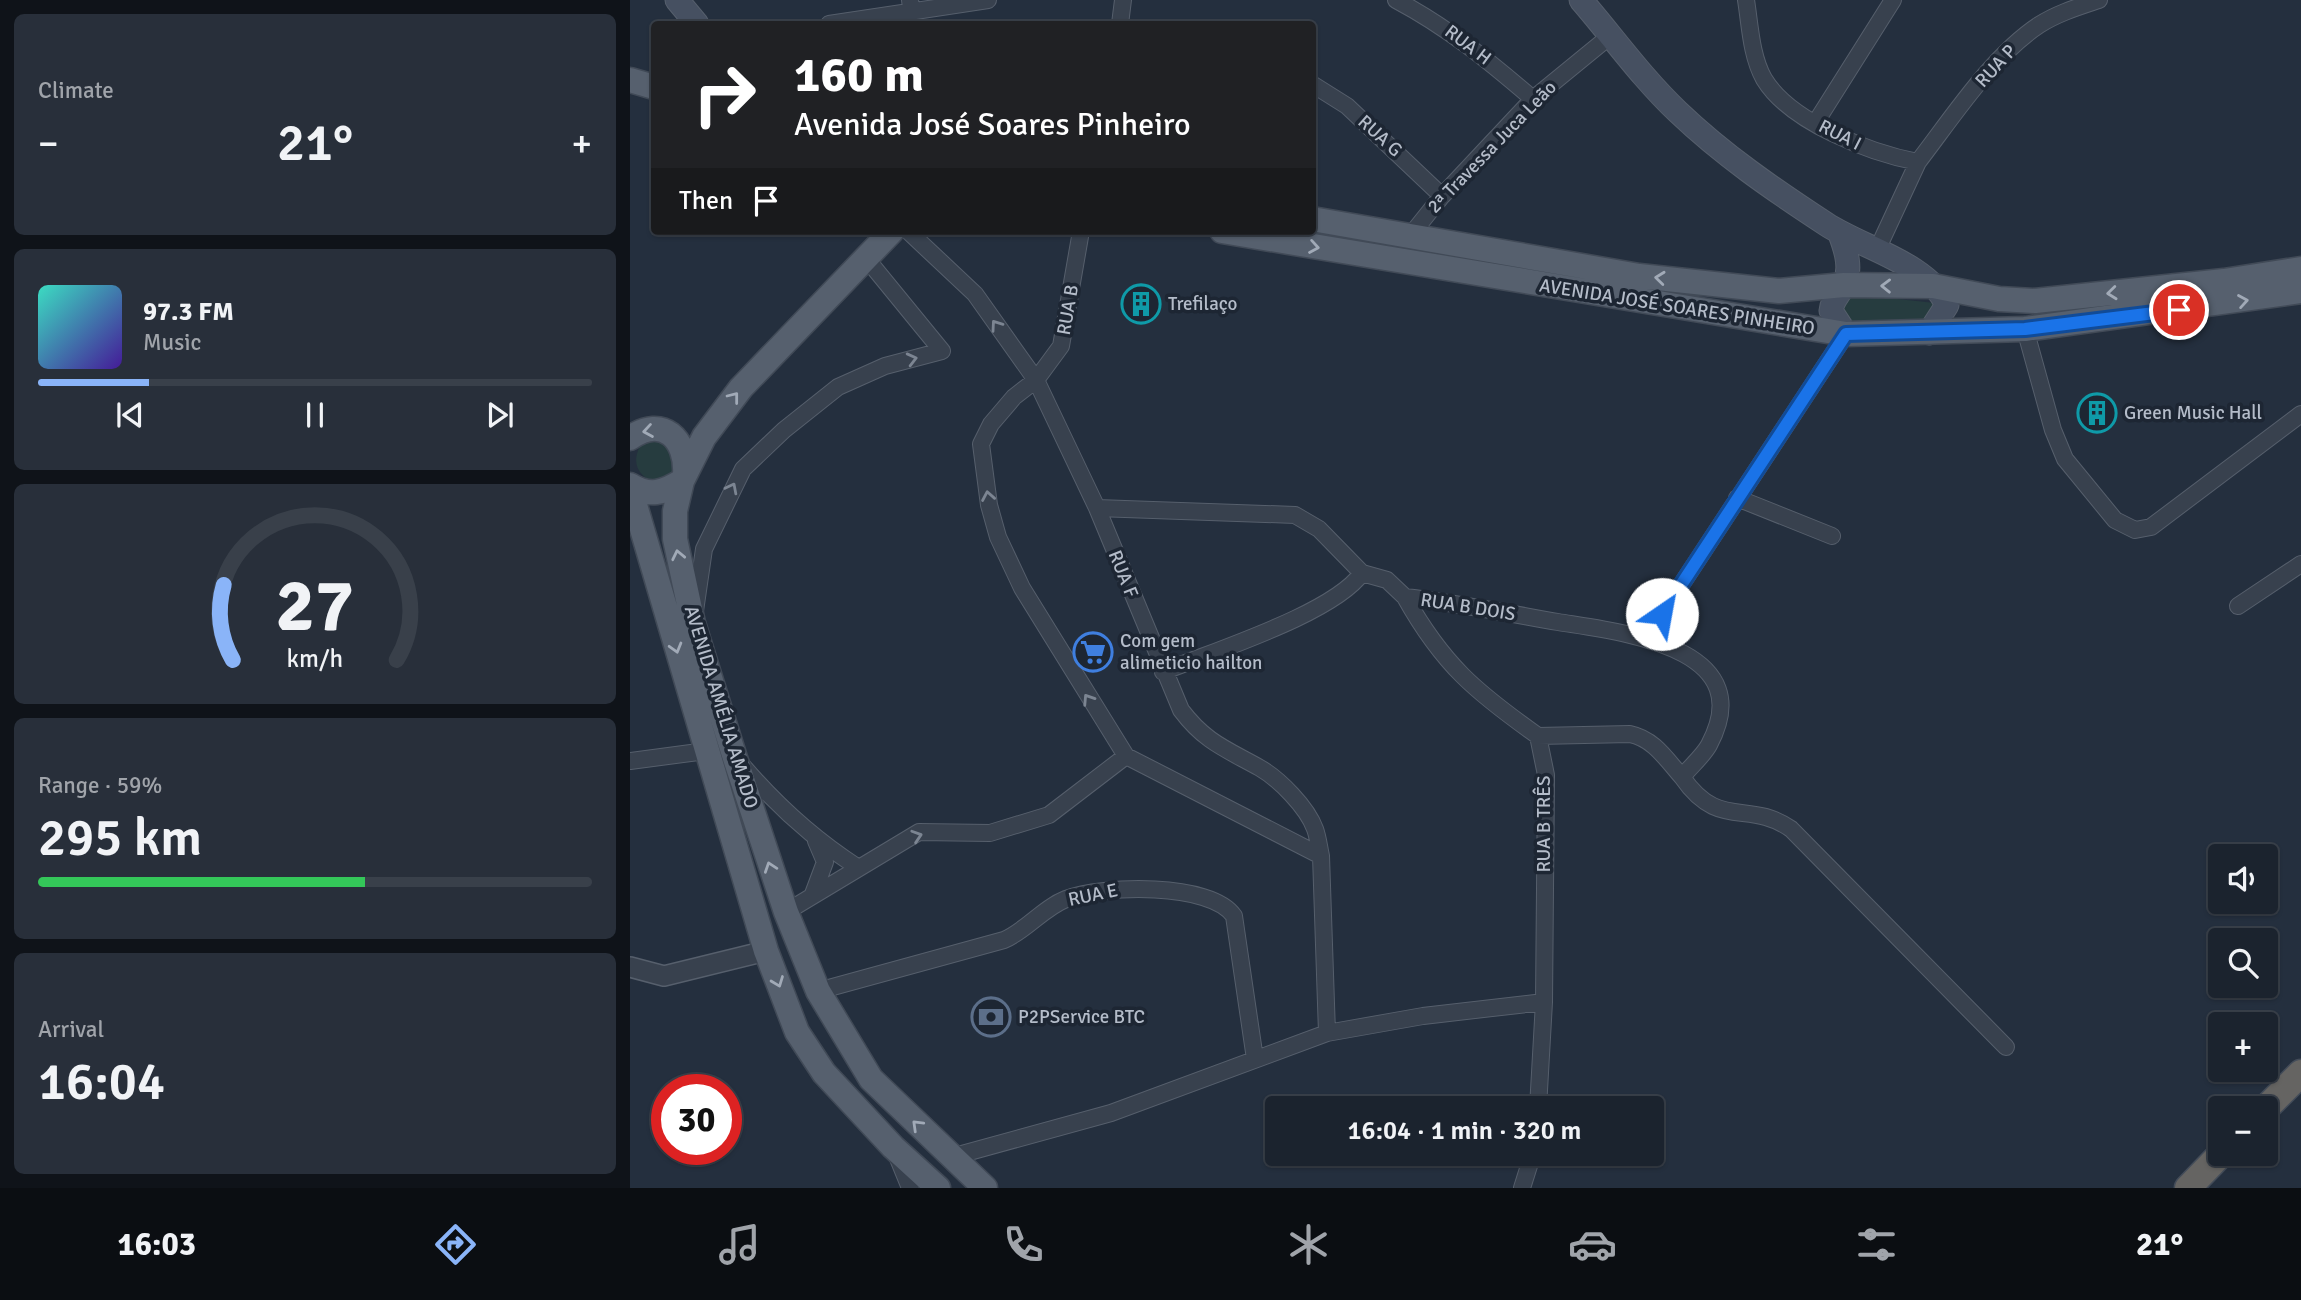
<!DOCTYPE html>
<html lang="en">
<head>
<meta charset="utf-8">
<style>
  body { margin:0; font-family:Signika,sans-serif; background:#282f3a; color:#f1f3f6; height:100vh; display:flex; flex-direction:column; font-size:26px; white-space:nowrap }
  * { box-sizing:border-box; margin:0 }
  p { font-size:23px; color:#a0a4aa }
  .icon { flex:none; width:38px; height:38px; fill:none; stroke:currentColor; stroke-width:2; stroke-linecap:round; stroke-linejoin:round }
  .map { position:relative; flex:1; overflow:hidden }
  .panel { display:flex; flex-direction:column; gap:14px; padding:14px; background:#0f1319; width:630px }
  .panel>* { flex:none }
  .top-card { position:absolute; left:21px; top:21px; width:665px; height:214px; border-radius:7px; box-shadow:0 2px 5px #0004,0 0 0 2px #39404a; background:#202124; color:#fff; overflow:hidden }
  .controls { position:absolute; left:1578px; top:844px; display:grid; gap:14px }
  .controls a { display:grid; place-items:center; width:70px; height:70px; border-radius:7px; background:#1b232e; box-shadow:0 2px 5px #0004,0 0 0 2px #39404a; font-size:35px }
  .speed { position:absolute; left:21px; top:1074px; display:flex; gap:14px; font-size:35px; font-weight:700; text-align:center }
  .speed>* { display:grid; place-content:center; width:91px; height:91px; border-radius:50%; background:#1b232e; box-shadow:0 2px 5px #0004,0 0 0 2px #39404a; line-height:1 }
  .speed .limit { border:10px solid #d22; background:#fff; color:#111 }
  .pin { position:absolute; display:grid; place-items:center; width:60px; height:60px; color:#fff; margin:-30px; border:4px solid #fff; border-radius:50%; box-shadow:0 2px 7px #0007 }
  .me { position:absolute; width:77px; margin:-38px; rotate:33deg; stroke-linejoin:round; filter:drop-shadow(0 0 5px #0008) }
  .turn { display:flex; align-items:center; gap:24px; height:147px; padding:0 28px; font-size:32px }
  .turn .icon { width:91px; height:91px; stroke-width:2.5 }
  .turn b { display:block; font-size:49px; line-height:60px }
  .then { display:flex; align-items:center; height:66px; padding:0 28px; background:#0003; gap:14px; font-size:26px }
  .big { font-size:52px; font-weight:600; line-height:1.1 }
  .panel .card { flex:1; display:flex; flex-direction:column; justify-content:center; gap:10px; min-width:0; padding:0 24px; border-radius:10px; background:#282f3a }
  .panel .dial { align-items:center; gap:0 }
  .dial svg { height:182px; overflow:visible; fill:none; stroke:#39404a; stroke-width:7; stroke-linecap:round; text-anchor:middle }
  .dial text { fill:#f1f3f6; stroke:none }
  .song { display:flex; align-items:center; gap:21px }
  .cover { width:84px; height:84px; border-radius:10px; background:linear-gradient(135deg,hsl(170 70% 55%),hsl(260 70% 35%)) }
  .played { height:7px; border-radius:4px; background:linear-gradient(90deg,#8ab4f8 20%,#39404a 20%) }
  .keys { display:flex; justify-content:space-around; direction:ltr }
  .heat { display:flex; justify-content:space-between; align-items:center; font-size:38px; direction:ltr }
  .charge { height:10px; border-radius:5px; background:linear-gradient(90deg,#34c759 59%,#39404a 0) }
  .trip { position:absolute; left:635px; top:1096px; width:399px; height:70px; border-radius:7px; background:#1b232e; box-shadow:0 2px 5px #0004,0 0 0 2px #39404a; font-weight:600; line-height:70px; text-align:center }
  .tabs { display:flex; height:112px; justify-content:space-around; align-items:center; background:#0b0e12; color:#a0a4aa }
  .tabs .icon { width:49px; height:49px }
  .tabs .selected { color:#8ab4f8 }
  .tabs b { font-size:32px; color:#f1f3f6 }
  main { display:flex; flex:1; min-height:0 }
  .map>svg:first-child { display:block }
  .green { fill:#263c3f }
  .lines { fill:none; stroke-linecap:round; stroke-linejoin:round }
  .minor-casing { stroke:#565f6c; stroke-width:18 }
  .tertiary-casing { stroke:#565f6c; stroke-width:22 }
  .secondary-casing { stroke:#565f6c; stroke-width:25 }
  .primary-casing { stroke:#414a57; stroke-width:27 }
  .trunk-casing { stroke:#434c59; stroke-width:29 }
  .minor { stroke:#38414e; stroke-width:16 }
  .tertiary { stroke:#38414e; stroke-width:19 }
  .secondary { stroke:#465061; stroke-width:23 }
  .primary { stroke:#56606e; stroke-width:24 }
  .trunk { stroke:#656462; stroke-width:26 }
  .oneway { stroke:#a1aab7 }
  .oneway2 { stroke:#7c8592 }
  .route-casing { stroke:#114b97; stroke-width:18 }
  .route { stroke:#1a73e8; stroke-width:12 }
  .labels { text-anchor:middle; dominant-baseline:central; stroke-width:7; stroke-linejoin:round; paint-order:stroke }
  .street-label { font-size:19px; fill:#b4bcc9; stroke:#1d2633 }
  .poi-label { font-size:19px; fill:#b4bcc9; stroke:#1d2633; text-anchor:start }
</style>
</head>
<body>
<main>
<section class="panel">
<div class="card"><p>Climate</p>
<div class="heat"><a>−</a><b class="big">21°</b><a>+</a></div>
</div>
<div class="card">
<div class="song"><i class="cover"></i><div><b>97.3 FM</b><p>Music</p></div></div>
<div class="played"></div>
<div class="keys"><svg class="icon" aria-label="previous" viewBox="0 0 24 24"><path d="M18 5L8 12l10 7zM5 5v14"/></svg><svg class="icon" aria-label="pause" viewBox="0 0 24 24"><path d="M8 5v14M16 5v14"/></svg><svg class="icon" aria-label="next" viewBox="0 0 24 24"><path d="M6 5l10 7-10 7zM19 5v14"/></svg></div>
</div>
<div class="card dial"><svg viewBox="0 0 100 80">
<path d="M14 69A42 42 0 1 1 86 69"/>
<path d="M14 69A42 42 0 0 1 10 36" stroke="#8ab4f8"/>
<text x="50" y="56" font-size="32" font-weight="700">27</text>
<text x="50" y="72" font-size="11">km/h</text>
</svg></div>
<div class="card"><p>Range · 59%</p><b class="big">295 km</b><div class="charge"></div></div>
<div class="card"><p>Arrival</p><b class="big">16:04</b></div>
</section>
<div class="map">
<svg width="1671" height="1188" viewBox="0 0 1671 1188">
  <rect width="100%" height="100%" fill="#242f3e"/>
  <path class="green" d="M1221 294 1305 303 1299 323 1225 325 1214 312 1215 301Z
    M14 439 37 440 46 473 27 485C5 474 0 461 14 439Z"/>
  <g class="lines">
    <g class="minor-casing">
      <path id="minor" d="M280 0 283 24
        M766 0C817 27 859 61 903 99
        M1116 0C1120 25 1121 56 1134 79 1160 122 1240 153 1288 162L1248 248
        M199 24 358 0
        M490 24 493 0
        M682 84 717 106 812 196
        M1186 122 1263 0
        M1288 162C1322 118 1362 56 1409 25 1428 13 1448 7 1469 0
        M278 231 345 294 406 380 467 508 551 710C575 742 596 749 630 768 649 779 677 807 685 829 688 837 689 847 691 856L697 1033
        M451 231 431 346 406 380 384 397 361 424 351 444 359 505 368 537 392 588 496 756 691 856
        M780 236 812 196 903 99 980 36
        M1395 329 1423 430 1435 459 1485 520 1505 530 1521 527 1671 414
        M1107 498 1202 536
        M467 508 665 515 689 529 732 573 757 580 775 597C826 603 877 613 928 622 989 632 1132 646 1079 745 1073 756 1060 767 1052 777 1089 831 1118 799 1161 829L1376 1047
        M775 597C813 665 846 692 908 736L916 775 914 1002 908 1108
        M1608 606 1671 564
        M65 611 74 549 113 469 154 430 208 387 255 366 312 351 236 258
        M1017 637 1216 334
        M533 672C583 651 703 614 732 573
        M908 736 1000 734C1024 739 1036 759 1052 777
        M0 761 76 751
        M112 765C147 806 182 838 227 867
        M183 894 195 862 186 841
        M156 912 289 832 360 833 419 815 496 756
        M188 991 374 940C397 930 413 908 436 899 472 885 581 882 604 916L625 1059
        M267 1156 280 1188
        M321 1157 481 1113 697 1033 793 1016 914 1002
        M892 1188 903 1153"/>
    </g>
    <g class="tertiary-casing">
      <path id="tertiary" d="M0 967 34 976 136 951"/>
    </g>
    <g class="secondary-casing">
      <path id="secondary" d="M47 0 67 24
        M951 0C983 37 1012 78 1048 112 1093 155 1144 190 1196 224 1232 248 1298 263 1317 305L1299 333
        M1210 234C1216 250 1222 269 1214 285 1209 295 1202 300 1201 311L1216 334"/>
    </g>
    <g class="primary-casing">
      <path id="primary" d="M0 80 24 87
        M682 219 1009 276 1149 291 1214 285 1303 286 1369 299 1405 301 1594 281 1671 269
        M262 231 111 388 74 437 52 481 45 511V539L63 623 105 758 156 912 188 991 241 1079 355 1188
        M592 231 1216 334 1395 329 1671 291
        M0 438C33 415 57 439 55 474
        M0 485C20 497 33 493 52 481
        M0 488 136 951 167 1032 194 1073 263 1147 308 1188"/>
    </g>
    <g class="trunk-casing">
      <path id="trunk" d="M1636 1108 1671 1073
        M1558 1188 1592 1153"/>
    </g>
    <use href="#minor" class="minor"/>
    <use href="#tertiary" class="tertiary"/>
    <use href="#secondary" class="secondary"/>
    <use href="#primary" class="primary"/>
    <use href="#trunk" class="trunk"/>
  </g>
  <defs><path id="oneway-chevron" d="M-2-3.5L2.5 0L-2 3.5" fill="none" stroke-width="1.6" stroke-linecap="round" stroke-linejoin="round" transform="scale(1.75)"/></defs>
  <g class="oneway">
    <use href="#oneway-chevron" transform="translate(684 247) rotate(10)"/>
    <use href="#oneway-chevron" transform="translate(1030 278) rotate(-174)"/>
    <use href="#oneway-chevron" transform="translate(1256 286) rotate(-179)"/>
    <use href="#oneway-chevron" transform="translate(1482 293) rotate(174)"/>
    <use href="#oneway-chevron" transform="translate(1613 301) rotate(-10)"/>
    <use href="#oneway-chevron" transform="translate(104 397) rotate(-52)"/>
    <use href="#oneway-chevron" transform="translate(18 431) rotate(171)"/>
    <use href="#oneway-chevron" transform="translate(48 555) rotate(-102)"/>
    <use href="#oneway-chevron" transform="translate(46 648) rotate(74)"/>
    <use href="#oneway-chevron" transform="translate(140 867) rotate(-109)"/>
    <use href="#oneway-chevron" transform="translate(148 982) rotate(69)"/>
    <use href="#oneway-chevron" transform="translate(287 1125) rotate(-136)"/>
  </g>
  <g class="oneway2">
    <use href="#oneway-chevron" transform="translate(366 325) rotate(-125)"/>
    <use href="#oneway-chevron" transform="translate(282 359) rotate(-14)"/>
    <use href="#oneway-chevron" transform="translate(102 488) rotate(-63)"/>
    <use href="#oneway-chevron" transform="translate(358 496) rotate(-100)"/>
    <use href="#oneway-chevron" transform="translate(458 699) rotate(-123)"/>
    <use href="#oneway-chevron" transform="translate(287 836) rotate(-18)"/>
  </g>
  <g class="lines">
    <g class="route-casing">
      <path id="route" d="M1032 614 1216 334 1395 329 1549 310"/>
    </g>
    <use href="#route" class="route"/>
  </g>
  <defs>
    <g id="building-ring" transform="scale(2.0125)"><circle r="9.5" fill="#1d2633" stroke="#0f9aa8" stroke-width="1.5"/><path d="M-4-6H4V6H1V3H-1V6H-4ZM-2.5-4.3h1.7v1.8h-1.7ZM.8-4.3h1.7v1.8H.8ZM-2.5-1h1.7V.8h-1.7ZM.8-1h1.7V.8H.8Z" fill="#0f9aa8"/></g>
    <g id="supermarket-ring" transform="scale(2.0125)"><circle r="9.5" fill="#1d2633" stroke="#3f7fe0" stroke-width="1.5"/><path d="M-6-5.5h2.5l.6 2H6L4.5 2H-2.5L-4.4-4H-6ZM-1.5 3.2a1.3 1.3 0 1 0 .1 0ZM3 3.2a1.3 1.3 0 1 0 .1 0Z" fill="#3f7fe0"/></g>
    <g id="bank-ring" transform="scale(2.0125)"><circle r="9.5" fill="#1d2633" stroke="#5c6f8a" stroke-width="1.5"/><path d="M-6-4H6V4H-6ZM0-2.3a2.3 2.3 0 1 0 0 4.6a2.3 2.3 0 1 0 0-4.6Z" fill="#5c6f8a"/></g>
  </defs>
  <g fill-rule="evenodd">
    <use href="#building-ring" x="511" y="304"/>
    <use href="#building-ring" x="1467" y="413"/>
    <use href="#supermarket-ring" x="463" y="652"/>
    <use href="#bank-ring" x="361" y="1017"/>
  </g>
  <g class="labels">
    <g class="street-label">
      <text transform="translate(838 45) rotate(37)">RUA H</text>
      <text transform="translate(1366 66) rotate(-47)">RUA P</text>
      <text transform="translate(1210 135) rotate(27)">RUA I</text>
      <text transform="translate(750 136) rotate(42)">RUA G</text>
      <text transform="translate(862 147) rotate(-46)">2ª Travessa Juca Leão</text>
      <text transform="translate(1047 307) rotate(9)">AVENIDA JOSÉ SOARES PINHEIRO</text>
      <text transform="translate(438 310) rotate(-80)">RUA B</text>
      <text transform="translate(493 574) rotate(68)">RUA F</text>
      <text transform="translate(838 607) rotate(9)">RUA B DOIS</text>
      <text transform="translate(91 707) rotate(73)">AVENIDA AMÉLIA AMADO</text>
      <text transform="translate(914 824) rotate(-90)">RUA B TRÊS</text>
      <text transform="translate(463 895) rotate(-12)">RUA E</text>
    </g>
    <g class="poi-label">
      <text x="538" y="304">Trefilaço</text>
      <text x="1494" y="413">Green Music Hall</text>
      <text x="490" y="641">Com gem<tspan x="490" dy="22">alimeticio hailton</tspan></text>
      <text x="388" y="1017">P2PService BTC</text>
    </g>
  </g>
</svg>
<div class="controls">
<a><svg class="icon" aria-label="sound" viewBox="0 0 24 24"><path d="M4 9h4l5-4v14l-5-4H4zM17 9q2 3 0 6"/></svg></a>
<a><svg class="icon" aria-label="search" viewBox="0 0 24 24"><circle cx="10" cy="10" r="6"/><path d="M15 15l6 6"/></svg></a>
<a>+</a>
<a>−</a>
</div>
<div class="speed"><div class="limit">30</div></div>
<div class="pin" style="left:1549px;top:310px;background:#d93025"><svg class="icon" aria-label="arrive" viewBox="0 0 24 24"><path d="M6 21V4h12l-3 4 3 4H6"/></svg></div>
<svg class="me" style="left:1032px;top:614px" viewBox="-20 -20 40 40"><circle r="19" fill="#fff"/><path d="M0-13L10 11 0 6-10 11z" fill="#1a73e8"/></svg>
<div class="trip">16:04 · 1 min · 320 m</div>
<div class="top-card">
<div class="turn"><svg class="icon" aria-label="right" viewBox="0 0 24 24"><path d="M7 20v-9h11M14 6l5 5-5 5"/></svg><div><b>160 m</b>Avenida José Soares Pinheiro</div></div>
<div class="then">Then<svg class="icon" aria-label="arrive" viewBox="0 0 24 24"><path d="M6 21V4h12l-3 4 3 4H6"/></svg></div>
</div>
</div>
</main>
<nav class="tabs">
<b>16:03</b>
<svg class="icon selected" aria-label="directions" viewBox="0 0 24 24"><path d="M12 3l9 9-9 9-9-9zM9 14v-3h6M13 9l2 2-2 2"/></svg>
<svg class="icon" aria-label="music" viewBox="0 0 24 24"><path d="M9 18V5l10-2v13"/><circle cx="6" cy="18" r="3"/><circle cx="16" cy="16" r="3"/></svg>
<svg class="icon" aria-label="phone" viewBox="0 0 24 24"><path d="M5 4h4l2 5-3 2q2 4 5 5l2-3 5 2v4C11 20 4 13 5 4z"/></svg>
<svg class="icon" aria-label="climate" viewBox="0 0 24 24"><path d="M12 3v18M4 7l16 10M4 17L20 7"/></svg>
<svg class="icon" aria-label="car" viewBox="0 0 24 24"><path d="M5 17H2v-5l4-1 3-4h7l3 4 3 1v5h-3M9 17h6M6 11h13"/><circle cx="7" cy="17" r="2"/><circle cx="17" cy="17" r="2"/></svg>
<svg class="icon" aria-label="filters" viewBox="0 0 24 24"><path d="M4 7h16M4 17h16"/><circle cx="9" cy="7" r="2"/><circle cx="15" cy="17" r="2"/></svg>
<b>21°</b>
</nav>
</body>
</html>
